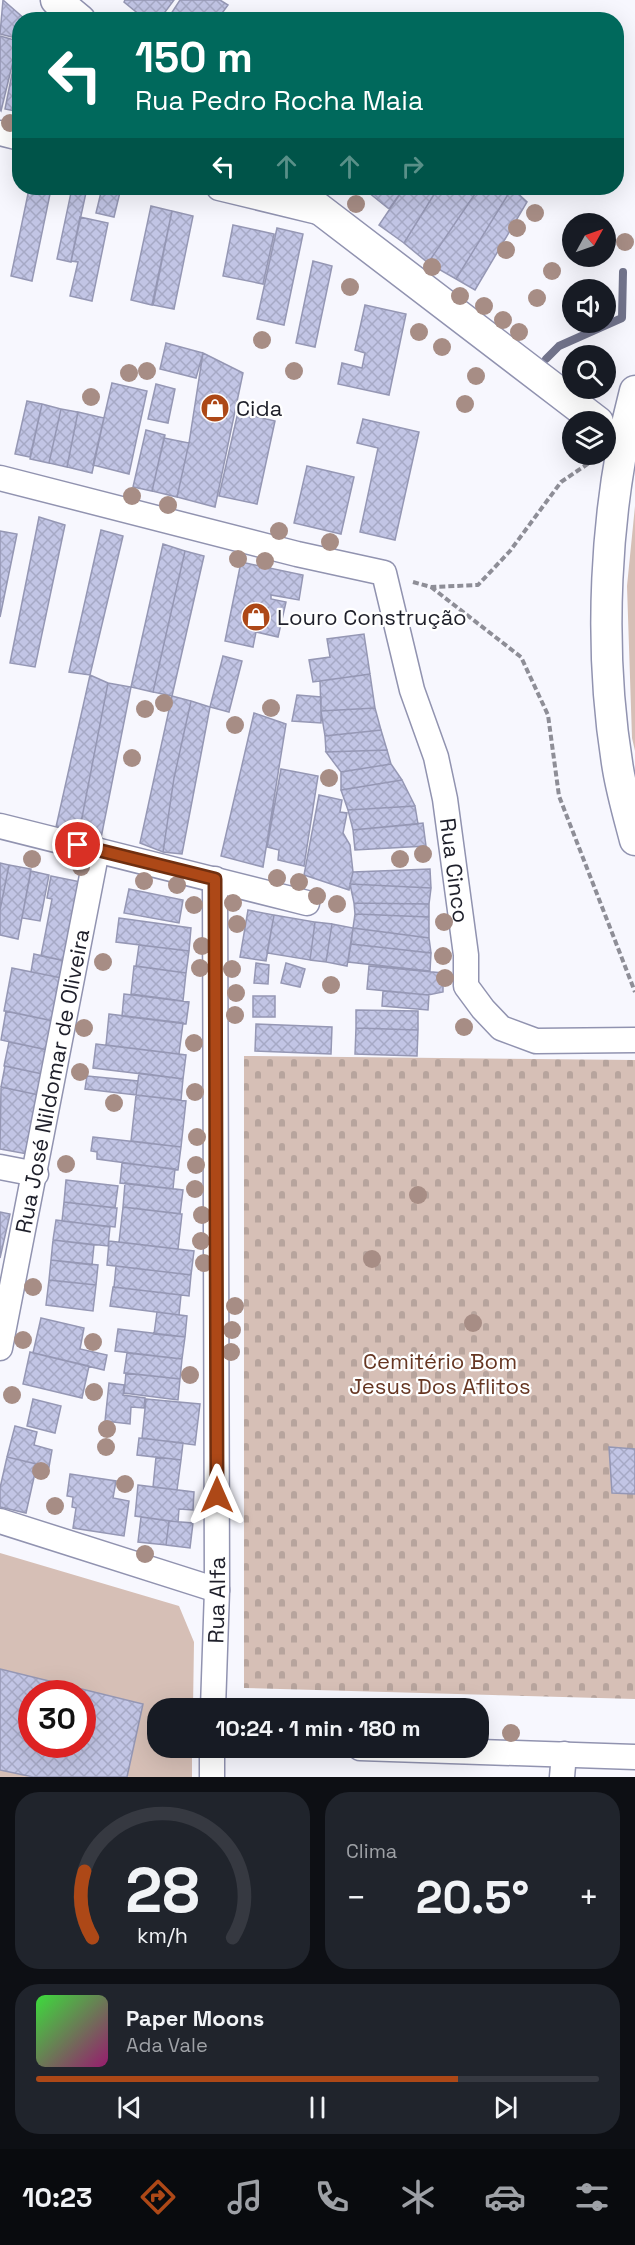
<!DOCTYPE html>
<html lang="pt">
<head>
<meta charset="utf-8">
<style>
  body { margin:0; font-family:"Space Grotesk",sans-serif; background:#20242c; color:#f1f3f6; height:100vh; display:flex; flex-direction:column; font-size:22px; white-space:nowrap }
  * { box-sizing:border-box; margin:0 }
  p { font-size:20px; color:#9ea1a6 }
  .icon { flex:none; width:33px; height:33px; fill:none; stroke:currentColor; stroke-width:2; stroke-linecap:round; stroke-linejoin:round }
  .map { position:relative; height:1777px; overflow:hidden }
  .drawer { display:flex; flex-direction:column; gap:15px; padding:15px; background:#0d0f14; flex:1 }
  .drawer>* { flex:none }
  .guide { position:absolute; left:12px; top:12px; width:612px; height:183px; border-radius:24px; box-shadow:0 6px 24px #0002; background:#00695c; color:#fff; overflow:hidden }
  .needle { width:39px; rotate:50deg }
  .tools { position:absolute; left:562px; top:213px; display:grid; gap:12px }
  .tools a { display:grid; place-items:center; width:54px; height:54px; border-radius:50%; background:#171b24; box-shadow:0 6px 24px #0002; font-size:30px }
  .speed { position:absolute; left:18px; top:1680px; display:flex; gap:12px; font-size:30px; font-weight:700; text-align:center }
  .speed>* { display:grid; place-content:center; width:78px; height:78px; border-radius:50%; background:#171b24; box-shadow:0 6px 24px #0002; line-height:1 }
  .speed .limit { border:9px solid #d22; background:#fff; color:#111 }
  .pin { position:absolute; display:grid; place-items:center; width:51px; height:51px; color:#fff; margin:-26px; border:3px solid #fff; border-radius:50%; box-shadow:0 2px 6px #0007 }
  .me { position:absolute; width:66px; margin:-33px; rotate:0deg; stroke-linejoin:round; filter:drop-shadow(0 0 4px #0008) }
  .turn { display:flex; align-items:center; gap:21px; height:126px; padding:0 24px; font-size:27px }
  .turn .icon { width:78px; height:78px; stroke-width:2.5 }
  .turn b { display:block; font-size:42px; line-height:51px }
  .lanes { display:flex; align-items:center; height:57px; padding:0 24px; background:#0003; justify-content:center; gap:30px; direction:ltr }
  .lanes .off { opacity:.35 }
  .big { font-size:45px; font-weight:700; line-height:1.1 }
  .drawer .tile { flex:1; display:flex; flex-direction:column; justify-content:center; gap:9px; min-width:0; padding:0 21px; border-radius:24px; background:#20242c }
  .drawer .dial { align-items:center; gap:0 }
  .dial svg { height:156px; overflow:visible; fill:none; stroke:#363941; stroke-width:7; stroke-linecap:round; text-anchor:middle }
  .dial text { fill:#f1f3f6; stroke:none }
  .song { display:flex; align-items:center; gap:18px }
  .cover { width:72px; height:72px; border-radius:9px; background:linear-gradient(135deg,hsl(120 70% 55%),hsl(320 70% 35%)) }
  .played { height:6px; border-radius:3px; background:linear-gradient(90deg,#ad4817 75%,#363941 75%) }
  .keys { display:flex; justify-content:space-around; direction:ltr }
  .heat { display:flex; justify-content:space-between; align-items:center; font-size:33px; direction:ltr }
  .drawer .tiles { flex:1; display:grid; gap:15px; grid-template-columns:1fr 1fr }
  .tile:last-child { grid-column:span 2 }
  .trip { position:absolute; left:147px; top:1698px; width:342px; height:60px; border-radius:24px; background:#171b24; box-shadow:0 6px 24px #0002; font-weight:700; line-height:60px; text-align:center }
  .menu { display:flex; height:96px; justify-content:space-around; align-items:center; background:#090b0e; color:#9ea1a6 }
  .menu .icon { width:42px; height:42px }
  .menu .selected { color:#ad4817 }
  .menu b { font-size:27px; color:#f1f3f6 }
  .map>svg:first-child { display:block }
  .cemetery { fill:url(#cemetery-stones) }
  .green { fill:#d6bfb6; fill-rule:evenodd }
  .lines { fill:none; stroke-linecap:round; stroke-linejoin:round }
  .stream { stroke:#71738b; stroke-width:8 }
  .building { fill:url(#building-cross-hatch); stroke:#9597b4; stroke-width:1.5; fill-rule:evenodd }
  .minor-casing { stroke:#9193b0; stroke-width:27 }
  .tertiary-casing { stroke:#9193b0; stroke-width:33 }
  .path { stroke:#8e8e97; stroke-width:4; stroke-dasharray:6 3; stroke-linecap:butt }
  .minor { stroke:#fff; stroke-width:24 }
  .tertiary { stroke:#fff; stroke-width:30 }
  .tree { fill:#a78d85 }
  .route-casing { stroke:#702f0f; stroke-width:15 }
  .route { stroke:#ad4817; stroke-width:10 }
  .labels { text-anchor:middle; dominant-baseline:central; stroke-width:4.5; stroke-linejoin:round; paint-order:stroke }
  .poi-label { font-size:22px; fill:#1e1f2a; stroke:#fff; text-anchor:start }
  .street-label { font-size:22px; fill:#1e1f2a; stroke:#fff }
  .park-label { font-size:22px; fill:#663622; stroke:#fff }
</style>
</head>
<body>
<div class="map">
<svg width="635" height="1777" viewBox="0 0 635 1777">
  <defs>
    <pattern id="cemetery-stones" width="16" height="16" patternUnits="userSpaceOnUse" patternTransform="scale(1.5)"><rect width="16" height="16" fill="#d6bfb6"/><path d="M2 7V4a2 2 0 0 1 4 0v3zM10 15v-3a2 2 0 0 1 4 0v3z" fill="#b7a49d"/></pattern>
    <pattern id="building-cross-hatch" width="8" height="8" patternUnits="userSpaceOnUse" patternTransform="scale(1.5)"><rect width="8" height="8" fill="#c2c5e5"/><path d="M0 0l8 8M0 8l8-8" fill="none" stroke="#a6a9c5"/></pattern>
  </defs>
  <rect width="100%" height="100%" fill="#f7f7fe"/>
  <path class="cemetery" d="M244 1056 635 1060V1699L244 1688Z"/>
  <path class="green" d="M635 506V751L632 738 627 586Z
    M0 1553 179 1606 194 1642 193 1708H158V1748H192V1777H0ZM32 1694H82V1744H32Z"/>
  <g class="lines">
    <path class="stream" d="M546 359 559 346 622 318 623 272"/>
  </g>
  <path class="building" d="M3 0 26 20H20V39L0 34Z
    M125 0H174L159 20H146L124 2Z
    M180 0H220L228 5 217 20H167Z
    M0 36 18 41 1 111 0 110Z
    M19 39H20V112L5 109Z
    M72 188H87L71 262 57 259Z
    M102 188H121L114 217 96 213Z
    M363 188H404L389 209Z
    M404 188H438L404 243 379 225Z
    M438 188H479L428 263 404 243Z
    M479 188H512L456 279 428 263Z
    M512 188 527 202 475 290 456 279Z
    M29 189 50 194 32 281 11 276Z
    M151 206 172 211 152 305 131 300Z
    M172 211 193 216 174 309 153 305Z
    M80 217 108 223 92 301 70 296 78 262 71 261Z
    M233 225 274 234 263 284 223 276Z
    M277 228 303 234 284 325 257 319Z
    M313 261 332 266 315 347 296 343Z
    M365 305 406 314 389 395 338 384 342 363 362 368 365 353 355 350Z
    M166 343 203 353 196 378 160 369Z
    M203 353 243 373 215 507 177 497 189 443Z
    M112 383 147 391 129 474 93 465Z
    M156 384 175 389 168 423 148 419Z
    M27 401 42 404 30 457 15 454Z
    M42 404 61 409 49 463 30 459Z
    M61 409 78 412 67 467 49 463Z
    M78 412 104 418 92 473 67 467Z
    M238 412 275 421 257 504 219 496Z
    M363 419 419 432 395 540 360 532 378 448 357 443Z
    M146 430 165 435 152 491 133 487Z
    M164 438 189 443 177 497 152 491Z
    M307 466 354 477 341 534 294 523Z
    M39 517 65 525 35 667 10 663Z
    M101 530 123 536 90 675 69 672Z
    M0 531 17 534 0 617Z
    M163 544 185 551 153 692 131 687Z
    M185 551 204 556 172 696 153 692Z
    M241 562 303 575 299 600 271 595V599L286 602 278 637 256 632 253 647 225 641Z
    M364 634 370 674 313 682 309 660 330 657 327 639Z
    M223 656 242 661 229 712 210 707Z
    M370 674 375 708 321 711 320 681Z
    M90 675 108 683 79 833 56 827Z
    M108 683 131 687 101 838 79 833Z
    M297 695 321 697V723L292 721Z
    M172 696 191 701 174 778 163 852 140 843Z
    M191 701 210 707 182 854 163 852 174 778Z
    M375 708 381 730 325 736 321 711Z
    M254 713 286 724 263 867 221 856Z
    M381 730 387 750 326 752 325 736Z
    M387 750 391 764 341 772 326 752Z
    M391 764 402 780 341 790V772Z
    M281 769 318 776 304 866 278 860 279 850 267 847Z
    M402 780 415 806 348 810 341 790Z
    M319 795 342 800 340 812 347 813 343 833 350 845 353 872 349 890 304 875Z
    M415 806 418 824 353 830 348 810Z
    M423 823 426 846 355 850 353 830Z
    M0 863 9 865 0 910Z
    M9 865 31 869 18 939 0 935V910Z
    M430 869 431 888 350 884 353 872Z
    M31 871 49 875 40 921 22 918Z
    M51 876 81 882 66 961 41 956 52 899 47 898Z
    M350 884 431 888 429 904 354 903Z
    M129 889 183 900 179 923 124 913Z
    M354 903 429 904V917L355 914Z
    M248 910 274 915 266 961 240 957Z
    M355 914 429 917V938L353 928Z
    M274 915 315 922 310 960 267 953Z
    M119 918 191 928 189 951 116 942Z
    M315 922 332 924 326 962 310 960Z
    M332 924 353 928 347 966 326 962Z
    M353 928 429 938 431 953 351 944Z
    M351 944 431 953 430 971 348 962Z
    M139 945 189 951 186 973 136 966Z
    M34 954 66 961 62 978 31 972Z
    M256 963 269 965 268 984 254 983Z
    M286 963 305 969 300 987 281 983Z
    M134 966 186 973 183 1001 131 994Z
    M369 966 443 973V992L428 995 367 989Z
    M12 968 62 978 54 1021 4 1011Z
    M383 991 429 995 428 1010 382 1006Z
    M124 994 189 1002 186 1024 122 1016Z
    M253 996H275V1017H253Z
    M356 1010 418 1011V1030L356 1028Z
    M6 1011 54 1021 48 1050 1 1040Z
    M109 1014 183 1023 179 1054 106 1045Z
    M256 1024 332 1027 331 1054 255 1051Z
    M356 1028 418 1030 417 1056 355 1054Z
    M9 1042 48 1050 43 1074 4 1066Z
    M96 1044 186 1055 183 1079 93 1068Z
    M5 1066 43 1074 39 1095 1 1087Z
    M139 1073 183 1079 181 1100 136 1095Z
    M87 1076 138 1081 136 1095 85 1089Z
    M1 1087 39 1095 27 1154 0 1149Z
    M136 1095 186 1101 181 1147 131 1141Z
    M93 1137 181 1147 178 1170 97 1159V1152L91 1151Z
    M122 1163 175 1169 173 1189 120 1183Z
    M66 1180 118 1186 115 1208 64 1202Z
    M125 1183 183 1190 180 1214 123 1207Z
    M64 1202 117 1208 115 1227 62 1221Z
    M123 1207 182 1214 178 1249 119 1242Z
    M0 1212 10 1214 0 1258Z
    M56 1220 110 1227 108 1246 53 1240Z
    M53 1240 94 1245 92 1265 51 1260Z
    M109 1241 194 1251 191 1275 107 1265Z
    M51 1260 98 1265 96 1285 49 1280Z
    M116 1266 191 1275 189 1296 114 1287Z
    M49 1280 96 1285 93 1311 46 1305Z
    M113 1287 181 1295 179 1315 110 1306Z
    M157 1312 187 1316 185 1337 154 1334Z
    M41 1318 84 1328 80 1349 107 1355 104 1370 33 1353Z
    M118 1329 185 1337 182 1359 115 1351Z
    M30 1352 89 1366 82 1398 23 1384Z
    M127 1353 182 1359 180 1379 124 1373Z
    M126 1373 180 1379 178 1400 124 1393Z
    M109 1383 124 1385 123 1395 145 1398 144 1408 131 1407 130 1424 105 1421Z
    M33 1399 61 1406 55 1433 27 1426Z
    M146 1399 200 1404 195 1445 142 1438Z
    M15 1426 37 1432 34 1445 52 1450 49 1467 7 1457Z
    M139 1438 183 1443 181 1460 137 1455Z
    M609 1447 635 1449V1494L612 1493Z
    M7 1457 37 1464 26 1513 0 1507V1488Z
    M156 1457 181 1460 177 1490 153 1487Z
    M70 1474 116 1481 113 1498 129 1501 124 1536 73 1528 76 1508 72 1507 73 1497 67 1496Z
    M138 1485 194 1492 193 1510 179 1509 178 1522 135 1516Z
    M141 1517 169 1521 166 1545 138 1542Z
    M169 1521 193 1523 190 1548 166 1545Z
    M0 1669 143 1704 127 1777H33L0 1770ZM32 1694H82V1744H32Z"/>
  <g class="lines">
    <g class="minor-casing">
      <g id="minor">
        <path d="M0 133 20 138"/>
        <path d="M219 188 322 213"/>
        <path id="s1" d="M0 478 297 554 384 573 412 690 436 757 445 799 466 955V986L483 1009 501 1028 536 1041 635 1040"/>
        <path d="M0 826 307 903"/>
        <path d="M0 1167 36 1174"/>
        <path id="s2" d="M0 1348 97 850"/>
        <path d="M0 1521 217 1590"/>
        <path id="s3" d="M213 1708 217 1590 215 879"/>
        <path d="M360 1748 635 1757"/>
        <path d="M212 1777V1748"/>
        <path d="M562 1777 564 1754"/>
      </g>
    </g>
    <g class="tertiary-casing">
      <path id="tertiary" d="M56 0 80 20
        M292 188 598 422
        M635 391C604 508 598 649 618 769 622 793 629 817 635 840"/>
    </g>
    <path class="path" d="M413 582 431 587 478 585 510 551 561 482 592 461
      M431 587 521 657 548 715 559 796 635 992"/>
    <use href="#minor" class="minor"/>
    <use href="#tertiary" class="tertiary"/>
  </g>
  <g class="tree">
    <circle cx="10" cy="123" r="9"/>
    <circle cx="356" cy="204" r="9"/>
    <circle cx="535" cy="213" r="9"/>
    <circle cx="517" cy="228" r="9"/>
    <circle cx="625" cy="242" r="9"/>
    <circle cx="506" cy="250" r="9"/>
    <circle cx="432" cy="267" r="9"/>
    <circle cx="552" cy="271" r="9"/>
    <circle cx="350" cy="287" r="9"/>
    <circle cx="460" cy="296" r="9"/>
    <circle cx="537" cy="298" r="9"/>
    <circle cx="484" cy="306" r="9"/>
    <circle cx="503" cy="320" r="9"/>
    <circle cx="419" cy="332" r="9"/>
    <circle cx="519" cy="332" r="9"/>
    <circle cx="262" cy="340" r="9"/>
    <circle cx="442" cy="347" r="9"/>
    <circle cx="147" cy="371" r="9"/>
    <circle cx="294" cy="371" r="9"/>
    <circle cx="129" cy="373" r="9"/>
    <circle cx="476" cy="376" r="9"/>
    <circle cx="91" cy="397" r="9"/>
    <circle cx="465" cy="404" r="9"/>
    <circle cx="132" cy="496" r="9"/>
    <circle cx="168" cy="505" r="9"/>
    <circle cx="279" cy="531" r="9"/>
    <circle cx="330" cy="542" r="9"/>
    <circle cx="238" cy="559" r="9"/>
    <circle cx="265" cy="561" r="9"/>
    <circle cx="164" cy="703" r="9"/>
    <circle cx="271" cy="708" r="9"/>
    <circle cx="145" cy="709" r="9"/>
    <circle cx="235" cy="725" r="9"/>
    <circle cx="132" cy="758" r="9"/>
    <circle cx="329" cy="778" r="9"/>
    <circle cx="423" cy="854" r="9"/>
    <circle cx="32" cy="859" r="9"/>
    <circle cx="400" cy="859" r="9"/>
    <circle cx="81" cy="867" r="9"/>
    <circle cx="277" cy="878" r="9"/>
    <circle cx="144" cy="881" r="9"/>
    <circle cx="299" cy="882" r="9"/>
    <circle cx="177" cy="885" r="9"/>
    <circle cx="317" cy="896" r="9"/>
    <circle cx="233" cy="903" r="9"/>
    <circle cx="337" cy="904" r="9"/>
    <circle cx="194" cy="905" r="9"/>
    <circle cx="444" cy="922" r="9"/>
    <circle cx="237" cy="924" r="9"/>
    <circle cx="202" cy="946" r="9"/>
    <circle cx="443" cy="956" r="9"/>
    <circle cx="103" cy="962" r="9"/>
    <circle cx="200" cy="968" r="9"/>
    <circle cx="232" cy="969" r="9"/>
    <circle cx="445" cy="978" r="9"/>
    <circle cx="331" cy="985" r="9"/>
    <circle cx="236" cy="993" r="9"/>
    <circle cx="235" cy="1015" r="9"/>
    <circle cx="464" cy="1027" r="9"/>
    <circle cx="84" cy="1028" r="9"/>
    <circle cx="194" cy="1043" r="9"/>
    <circle cx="80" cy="1072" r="9"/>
    <circle cx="195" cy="1092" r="9"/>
    <circle cx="114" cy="1103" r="9"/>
    <circle cx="197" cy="1137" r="9"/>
    <circle cx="66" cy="1164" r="9"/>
    <circle cx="196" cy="1165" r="9"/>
    <circle cx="195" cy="1189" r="9"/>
    <circle cx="418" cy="1195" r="9"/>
    <circle cx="202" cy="1215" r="9"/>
    <circle cx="201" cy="1241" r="9"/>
    <circle cx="372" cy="1259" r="9"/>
    <circle cx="204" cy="1263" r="9"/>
    <circle cx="33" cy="1287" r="9"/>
    <circle cx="235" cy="1306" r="9"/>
    <circle cx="473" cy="1323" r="9"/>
    <circle cx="232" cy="1330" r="9"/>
    <circle cx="23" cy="1340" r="9"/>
    <circle cx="93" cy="1342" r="9"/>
    <circle cx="231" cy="1352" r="9"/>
    <circle cx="190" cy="1375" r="9"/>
    <circle cx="94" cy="1392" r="9"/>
    <circle cx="12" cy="1395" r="9"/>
    <circle cx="107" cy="1429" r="9"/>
    <circle cx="106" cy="1447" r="9"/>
    <circle cx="41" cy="1471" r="9"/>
    <circle cx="125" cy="1484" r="9"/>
    <circle cx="55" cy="1506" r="9"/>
    <circle cx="145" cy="1554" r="9"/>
    <circle cx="511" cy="1733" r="9"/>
  </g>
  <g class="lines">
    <g class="route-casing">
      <path id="route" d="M78 845 215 879 217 1495"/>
    </g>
    <use href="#route" class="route"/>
  </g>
  <defs>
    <g id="shop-disc" transform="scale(1.5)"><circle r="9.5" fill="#ad4817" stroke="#fff"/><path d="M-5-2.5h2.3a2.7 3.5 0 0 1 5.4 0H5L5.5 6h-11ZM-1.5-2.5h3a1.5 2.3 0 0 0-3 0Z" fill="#fff"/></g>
  </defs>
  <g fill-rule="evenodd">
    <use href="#shop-disc" x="215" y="408"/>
    <use href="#shop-disc" x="256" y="617"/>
  </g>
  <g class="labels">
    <g class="poi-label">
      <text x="236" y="408">Cida</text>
      <text x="277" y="617">Louro Construção</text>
    </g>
    <g class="street-label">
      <text stroke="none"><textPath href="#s1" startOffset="702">Rua Cinco</textPath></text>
      <text stroke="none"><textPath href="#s2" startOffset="272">Rua José Nildomar de Oliveira</textPath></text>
      <text stroke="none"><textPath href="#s3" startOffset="108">Rua Alfa</textPath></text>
    </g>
    <g class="park-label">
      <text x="440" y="1361">Cemitério Bom<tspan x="440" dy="25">Jesus Dos Aflitos</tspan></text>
    </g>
  </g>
</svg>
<div class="tools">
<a><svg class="needle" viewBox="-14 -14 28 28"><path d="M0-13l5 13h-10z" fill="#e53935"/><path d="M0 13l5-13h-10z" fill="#9ea1a6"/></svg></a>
<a><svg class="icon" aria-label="sound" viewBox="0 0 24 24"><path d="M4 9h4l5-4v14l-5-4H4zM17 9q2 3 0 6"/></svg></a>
<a><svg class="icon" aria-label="search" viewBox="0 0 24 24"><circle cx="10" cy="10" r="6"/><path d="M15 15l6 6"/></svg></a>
<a><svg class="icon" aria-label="layers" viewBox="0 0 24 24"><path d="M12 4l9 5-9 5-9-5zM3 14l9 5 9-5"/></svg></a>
</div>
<div class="speed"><div class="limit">30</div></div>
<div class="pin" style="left:78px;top:845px;background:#d93025"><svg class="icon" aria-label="arrive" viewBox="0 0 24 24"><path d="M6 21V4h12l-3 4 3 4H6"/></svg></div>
<svg class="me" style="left:217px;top:1495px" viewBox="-20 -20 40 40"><path d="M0-17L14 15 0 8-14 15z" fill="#ad4817" stroke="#fff" stroke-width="4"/></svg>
<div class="trip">10:24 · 1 min · 180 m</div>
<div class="guide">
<div class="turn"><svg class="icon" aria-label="left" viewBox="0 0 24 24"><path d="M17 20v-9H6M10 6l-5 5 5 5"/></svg><div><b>150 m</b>Rua Pedro Rocha Maia</div></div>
<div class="lanes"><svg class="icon" aria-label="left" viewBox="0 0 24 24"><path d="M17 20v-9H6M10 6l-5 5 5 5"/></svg><svg class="icon off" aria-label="ahead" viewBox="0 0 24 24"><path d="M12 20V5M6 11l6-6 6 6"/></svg><svg class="icon off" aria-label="ahead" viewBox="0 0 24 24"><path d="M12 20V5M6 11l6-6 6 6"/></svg><svg class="icon off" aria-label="right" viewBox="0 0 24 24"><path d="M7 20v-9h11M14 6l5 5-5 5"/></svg></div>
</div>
</div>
<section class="drawer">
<div class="tiles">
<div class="tile dial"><svg viewBox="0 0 100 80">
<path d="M14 69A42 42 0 1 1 86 69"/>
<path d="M14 69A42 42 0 0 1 10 35" stroke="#ad4817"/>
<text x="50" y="56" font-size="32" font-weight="700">28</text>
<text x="50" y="72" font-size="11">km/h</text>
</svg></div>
<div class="tile"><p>Clima</p>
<div class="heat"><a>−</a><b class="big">20.5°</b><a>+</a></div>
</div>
<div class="tile">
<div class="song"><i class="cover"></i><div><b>Paper Moons</b><p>Ada Vale</p></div></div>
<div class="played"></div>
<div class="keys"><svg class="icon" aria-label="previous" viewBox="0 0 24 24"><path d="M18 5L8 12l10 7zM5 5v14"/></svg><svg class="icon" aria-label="pause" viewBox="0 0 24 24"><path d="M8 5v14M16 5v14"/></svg><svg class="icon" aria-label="next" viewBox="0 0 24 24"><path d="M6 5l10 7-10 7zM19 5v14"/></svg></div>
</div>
</div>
</section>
<nav class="menu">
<b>10:23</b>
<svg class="icon selected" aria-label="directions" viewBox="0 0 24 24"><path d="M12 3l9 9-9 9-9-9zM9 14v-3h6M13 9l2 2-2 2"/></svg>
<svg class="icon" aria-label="music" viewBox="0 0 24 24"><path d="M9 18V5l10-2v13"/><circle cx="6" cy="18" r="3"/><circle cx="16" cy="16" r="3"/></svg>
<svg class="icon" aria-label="phone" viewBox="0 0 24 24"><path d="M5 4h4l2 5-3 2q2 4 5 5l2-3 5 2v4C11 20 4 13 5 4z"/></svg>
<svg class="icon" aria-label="climate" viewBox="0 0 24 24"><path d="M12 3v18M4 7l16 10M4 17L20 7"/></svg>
<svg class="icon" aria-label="car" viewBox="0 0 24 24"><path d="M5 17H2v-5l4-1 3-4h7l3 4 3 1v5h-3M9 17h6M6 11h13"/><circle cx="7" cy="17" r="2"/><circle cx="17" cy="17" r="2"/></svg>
<svg class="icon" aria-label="filters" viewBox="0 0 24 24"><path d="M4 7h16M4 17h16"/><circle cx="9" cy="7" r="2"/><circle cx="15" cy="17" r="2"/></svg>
</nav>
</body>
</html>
